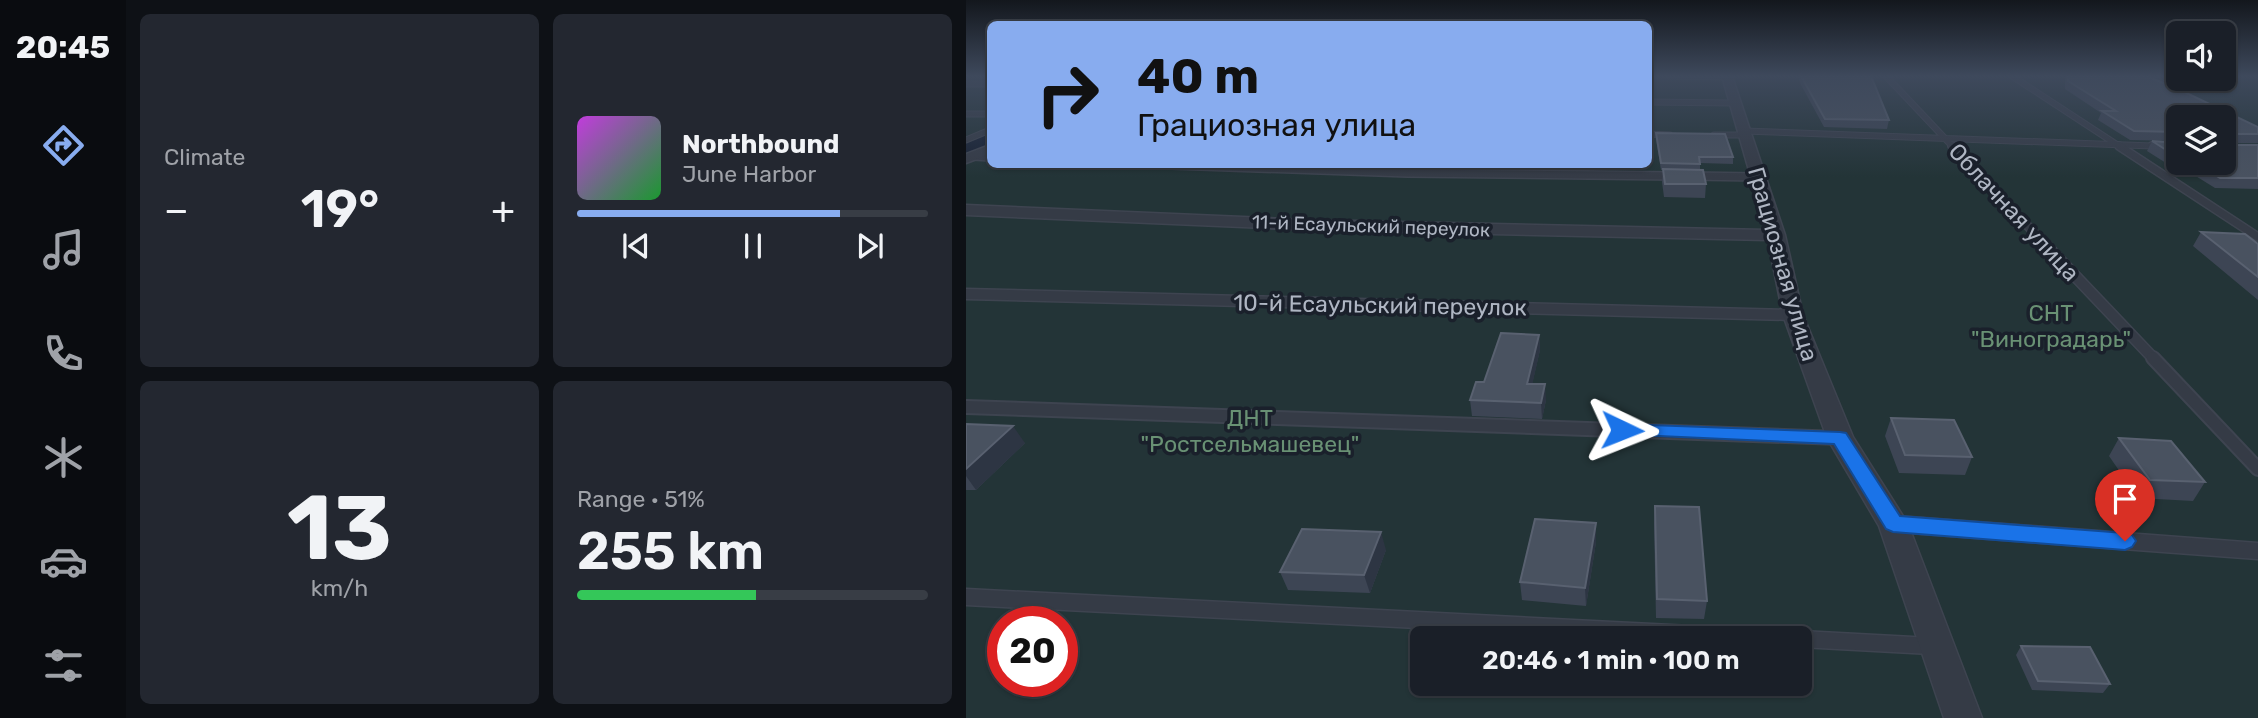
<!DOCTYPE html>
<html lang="en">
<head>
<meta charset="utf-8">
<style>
  body { margin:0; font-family:Rubik,sans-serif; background:#232730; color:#f1f3f6; height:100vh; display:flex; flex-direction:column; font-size:26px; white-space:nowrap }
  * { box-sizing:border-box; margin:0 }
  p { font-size:23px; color:#9fa2a8 }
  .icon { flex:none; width:38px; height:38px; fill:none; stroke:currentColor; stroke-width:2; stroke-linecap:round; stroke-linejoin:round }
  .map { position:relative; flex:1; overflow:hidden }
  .side { display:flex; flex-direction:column; gap:14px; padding:14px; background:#0e1116; width:840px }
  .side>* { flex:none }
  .guide { position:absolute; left:21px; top:21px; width:665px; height:147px; border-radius:10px; box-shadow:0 2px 5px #0004,0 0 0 2px #383d45; background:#88acef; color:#111; overflow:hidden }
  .controls { position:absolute; left:1200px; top:21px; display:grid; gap:14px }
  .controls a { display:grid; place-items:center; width:70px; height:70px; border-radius:10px; background:#1a1f28; box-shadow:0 2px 5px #0004,0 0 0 2px #383d45; font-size:35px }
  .speed { position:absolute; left:21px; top:606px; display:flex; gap:14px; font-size:35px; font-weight:700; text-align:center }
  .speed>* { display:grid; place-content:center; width:91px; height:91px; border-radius:50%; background:#1a1f28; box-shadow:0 2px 5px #0004,0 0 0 2px #383d45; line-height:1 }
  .speed .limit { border:10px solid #d22; background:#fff; color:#111 }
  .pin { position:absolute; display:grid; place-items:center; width:60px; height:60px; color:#fff; margin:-72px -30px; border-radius:50% 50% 50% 0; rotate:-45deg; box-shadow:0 0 7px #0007 }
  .pin .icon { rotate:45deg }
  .me { position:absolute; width:77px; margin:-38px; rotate:92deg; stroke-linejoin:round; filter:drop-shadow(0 0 5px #0008) }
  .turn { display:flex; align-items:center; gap:24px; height:147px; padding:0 35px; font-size:32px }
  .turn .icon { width:91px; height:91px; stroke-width:2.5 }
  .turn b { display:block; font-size:49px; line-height:60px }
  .big { font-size:52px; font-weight:600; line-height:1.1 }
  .side .card { flex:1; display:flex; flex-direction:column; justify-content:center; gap:10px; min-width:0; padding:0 24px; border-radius:10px; background:#232730 }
  .side .dial { align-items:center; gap:0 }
  .dial b { font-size:91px; line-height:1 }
  .song { display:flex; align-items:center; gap:21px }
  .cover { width:84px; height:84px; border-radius:10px; background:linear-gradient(135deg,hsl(290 70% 55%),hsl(130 70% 35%)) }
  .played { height:7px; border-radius:4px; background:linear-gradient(90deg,#88acef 75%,#383d45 75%) }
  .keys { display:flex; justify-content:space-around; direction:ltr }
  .heat { display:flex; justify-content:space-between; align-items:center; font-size:38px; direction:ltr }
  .charge { height:10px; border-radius:5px; background:linear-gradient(90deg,#34c759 51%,#383d45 0) }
  .side .tiles { flex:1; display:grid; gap:14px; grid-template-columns:repeat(2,1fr) }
  .trip { position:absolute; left:444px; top:626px; width:402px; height:70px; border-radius:10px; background:#1a1f28; box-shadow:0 2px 5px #0004,0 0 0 2px #383d45; font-weight:600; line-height:70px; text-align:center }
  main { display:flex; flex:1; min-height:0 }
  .menu { display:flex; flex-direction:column; width:126px; justify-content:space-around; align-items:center; background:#0a0c10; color:#9fa2a8 }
  .menu .icon { width:49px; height:49px }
  .menu .current { color:#88acef }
  .menu b { font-size:32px; color:#f1f3f6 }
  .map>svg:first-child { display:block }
  .green { fill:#233437; fill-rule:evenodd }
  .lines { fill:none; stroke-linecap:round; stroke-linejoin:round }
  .river { fill:#162032; fill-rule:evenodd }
  .service-far4-casing { stroke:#3e4450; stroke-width:7 }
  .service-far3-casing { stroke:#3e4450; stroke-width:10 }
  .service-far2-casing { stroke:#3e4450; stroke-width:13 }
  .service-far1-casing { stroke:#3e4450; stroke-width:16 }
  .service-casing { stroke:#3e4450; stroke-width:19 }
  .minor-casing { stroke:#3e4450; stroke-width:3 }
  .service-far4 { stroke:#353b46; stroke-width:5 }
  .service-far3 { stroke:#353b46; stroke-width:7 }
  .service-far2 { stroke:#353b46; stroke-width:10 }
  .service-far1 { stroke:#353b46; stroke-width:12 }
  .service { stroke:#353b46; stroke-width:16 }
  .minor { fill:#353b46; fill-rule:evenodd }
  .wall { fill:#3d4554 }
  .shaded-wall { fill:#2d3543 }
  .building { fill:#495260; stroke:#596170; stroke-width:2 }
  .route { fill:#1a73e8; stroke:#114b97; stroke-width:2 }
  .labels { text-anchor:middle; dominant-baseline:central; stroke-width:7; stroke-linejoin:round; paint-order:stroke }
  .far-street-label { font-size:19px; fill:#afb6c3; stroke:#1a202b }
  .street-label { font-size:23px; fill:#afb6c3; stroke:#1a202b }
  .park-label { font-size:23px; fill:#699174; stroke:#1a202b }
</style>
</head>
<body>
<main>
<nav class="menu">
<b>20:45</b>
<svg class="icon current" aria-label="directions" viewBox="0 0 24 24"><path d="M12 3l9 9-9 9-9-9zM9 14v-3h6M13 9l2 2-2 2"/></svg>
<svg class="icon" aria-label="music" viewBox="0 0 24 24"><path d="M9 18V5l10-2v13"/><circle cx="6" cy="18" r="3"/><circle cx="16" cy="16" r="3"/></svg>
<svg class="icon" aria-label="phone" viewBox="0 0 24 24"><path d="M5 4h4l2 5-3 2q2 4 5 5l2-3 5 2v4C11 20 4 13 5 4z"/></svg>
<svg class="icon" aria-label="climate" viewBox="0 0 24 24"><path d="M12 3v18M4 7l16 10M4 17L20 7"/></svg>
<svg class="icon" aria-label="car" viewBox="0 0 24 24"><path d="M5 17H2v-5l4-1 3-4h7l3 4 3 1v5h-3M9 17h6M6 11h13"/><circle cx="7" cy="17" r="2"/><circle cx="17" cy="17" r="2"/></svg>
<svg class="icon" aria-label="filters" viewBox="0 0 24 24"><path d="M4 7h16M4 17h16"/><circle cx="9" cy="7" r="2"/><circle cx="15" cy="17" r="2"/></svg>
</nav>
<section class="side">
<div class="tiles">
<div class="card"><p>Climate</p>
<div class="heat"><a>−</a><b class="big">19°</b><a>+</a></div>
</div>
<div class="card">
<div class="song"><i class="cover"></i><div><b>Northbound</b><p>June Harbor</p></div></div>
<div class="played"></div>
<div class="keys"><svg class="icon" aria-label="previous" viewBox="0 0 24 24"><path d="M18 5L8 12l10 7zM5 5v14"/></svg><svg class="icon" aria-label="pause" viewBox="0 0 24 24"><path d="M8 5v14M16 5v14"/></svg><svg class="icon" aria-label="next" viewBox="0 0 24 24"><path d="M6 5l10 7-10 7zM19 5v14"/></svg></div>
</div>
<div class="card dial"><b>13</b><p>km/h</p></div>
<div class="card"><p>Range · 51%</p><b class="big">255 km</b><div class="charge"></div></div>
</div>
</section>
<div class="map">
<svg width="1292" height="718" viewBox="0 0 1292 718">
  <rect width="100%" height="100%" fill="#222935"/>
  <path class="green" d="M0 76H24V164H682L683 76H1213V79L1292 76V718H0ZM1213 117H1258V163H1213ZM37 621H96V681H37ZM457 639H835V684H457Z"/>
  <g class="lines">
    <path class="river" d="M24 131V151L0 159V139Z"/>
    <g class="service-far4-casing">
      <path id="service-far4" d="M703 76 761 77
        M920 76 988 148
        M1046 76 1156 148
        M1182 76 1211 90
        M0 84H24
        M682 102 769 103
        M0 114H24
        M778 131 1213 147
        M682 134 704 135
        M748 135H779
        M0 140 24 130"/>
    </g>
    <g class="service-far3-casing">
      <path id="service-far3" d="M986 146 1075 240
        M1153 146 1292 237
        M1186 146 1213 147
        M8 156 24 157
        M176 164 441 173 709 176
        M725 176 792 177"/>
    </g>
    <g class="service-far2-casing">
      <path id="service-far2" d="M1073 238 1189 360
        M0 294 827 315"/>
    </g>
    <g class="service-far1-casing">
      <path id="service-far1" d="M1187 358 1292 469
        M0 407 874 438"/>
    </g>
    <g class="service-casing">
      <path id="service" d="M930 524 1292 551
        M0 597 824 639
        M835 639 965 646"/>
    </g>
    <g class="minor-casing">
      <path id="minor" d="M756 76H766L819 235 837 315 887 437 942 524 1016 718H978L913 526 861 438 817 315 802 240 344 230 0 215V205L344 220 800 230Z
        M24 145V154L0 163V154Z"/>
    </g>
    <use href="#service-far4" class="service-far4"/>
    <use href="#service-far3" class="service-far3"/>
    <use href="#service-far2" class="service-far2"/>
    <use href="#service-far1" class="service-far1"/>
    <use href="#service" class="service"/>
    <use href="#minor" class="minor"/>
  </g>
  <path class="wall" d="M832 76H905L923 120 921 129 858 127 834 83Z
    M1099 76H1180L1292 127V143H1260L1262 145H1292V189L1249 188 1220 170H1211L1181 151 1186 141 1213 143V163H1258L1213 117V141L1164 140 1132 120 1135 113 1099 89Z
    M690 133 767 157V164L734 163V170L740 184 739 198 698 197 696 182 697 170H695L690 139Z
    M1235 232 1292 244V300L1227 246Z
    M573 335 574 350 566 384 580 400 576 419 506 416 504 400Z
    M925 418 1006 457 999 475 933 473 919 436Z
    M0 424 59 443 10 490H0Z
    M1153 438 1239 482 1227 501 1172 498 1143 456Z
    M689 506 741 601 738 619 690 618 688 524Z
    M630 523V542L620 606 556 600 554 582Z
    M420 550 404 593 322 590 314 572Z
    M1055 646 1144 684 1137 693 1066 690 1050 655Z"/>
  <path class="shaded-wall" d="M573 335 574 350 563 399 561 384Z
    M579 384 580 400 576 419 575 403Z
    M47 426 59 443 10 490 0 476V469Z
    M630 523V542L620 606 619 588Z
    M415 532 420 550 404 593 398 575Z"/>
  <path class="building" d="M835 76H905L923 120 859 119Z
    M1102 76H1180L1210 88 1292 127V134H1262L1258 138V117H1213V132L1168 131 1136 111H1150L1102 81Z
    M690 133 759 134 767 157H733L734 164 695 163Z
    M1186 141 1213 143V158Z
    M1258 141 1262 145H1292V178H1254L1230 163H1258Z
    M697 169 737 170 740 184H699Z
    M1235 232 1279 234 1292 244V277Z
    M535 333 573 335 561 384H579L575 403 504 400 510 382H518Z
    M925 418 988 420 1006 457 939 455Z
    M0 424 47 426 0 469Z
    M1153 438 1205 441 1239 482 1184 480Z
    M689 506 733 507 741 601 691 599Z
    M569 519 630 523 619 588 554 582Z
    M336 529 415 532 398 575 314 572Z
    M1055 646 1124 647 1144 684 1072 681Z"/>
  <linearGradient id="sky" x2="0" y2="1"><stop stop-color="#13171d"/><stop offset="0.43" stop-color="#3e495c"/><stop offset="1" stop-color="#3e495c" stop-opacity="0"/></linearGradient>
  <rect width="1292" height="177" fill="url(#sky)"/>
  <path class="route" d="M656 424 874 432 880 433 934 516 1159 533 1166 535 1170 541 1166 547 1159 550 927 532 920 529 868 444 649 434 646 430 649 426Z"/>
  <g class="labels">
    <g class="far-street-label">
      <text transform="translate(405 226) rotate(2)">11-й Есаульский переулок</text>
    </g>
    <g class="street-label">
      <text transform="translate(1048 212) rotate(47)">Облачная улица</text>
      <text transform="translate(817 264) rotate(74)">Грациозная улица</text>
      <text transform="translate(414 305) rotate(1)">10-й Есаульский переулок</text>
    </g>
    <g class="park-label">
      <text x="1085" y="313">СНТ<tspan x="1085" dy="26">"Виноградарь"</tspan></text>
      <text x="284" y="418">ДНТ<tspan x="284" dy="26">"Ростсельмашевец"</tspan></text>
    </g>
  </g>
</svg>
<div class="controls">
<a><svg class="icon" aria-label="sound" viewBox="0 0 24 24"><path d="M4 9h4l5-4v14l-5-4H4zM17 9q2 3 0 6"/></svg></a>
<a><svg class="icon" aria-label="layers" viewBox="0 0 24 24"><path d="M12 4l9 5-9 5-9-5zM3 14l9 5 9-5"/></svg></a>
</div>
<div class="speed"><div class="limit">20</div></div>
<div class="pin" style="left:1159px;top:541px;background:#d93025"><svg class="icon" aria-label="arrive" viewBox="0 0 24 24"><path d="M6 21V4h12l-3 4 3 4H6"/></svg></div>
<svg class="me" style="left:656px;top:430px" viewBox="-20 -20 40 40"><path d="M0-17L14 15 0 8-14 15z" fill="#1a73e8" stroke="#fff" stroke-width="4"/></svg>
<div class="trip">20:46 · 1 min · 100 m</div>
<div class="guide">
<div class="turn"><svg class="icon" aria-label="right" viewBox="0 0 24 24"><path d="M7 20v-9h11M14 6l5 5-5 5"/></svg><div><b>40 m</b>Грациозная улица</div></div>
</div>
</div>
</main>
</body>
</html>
